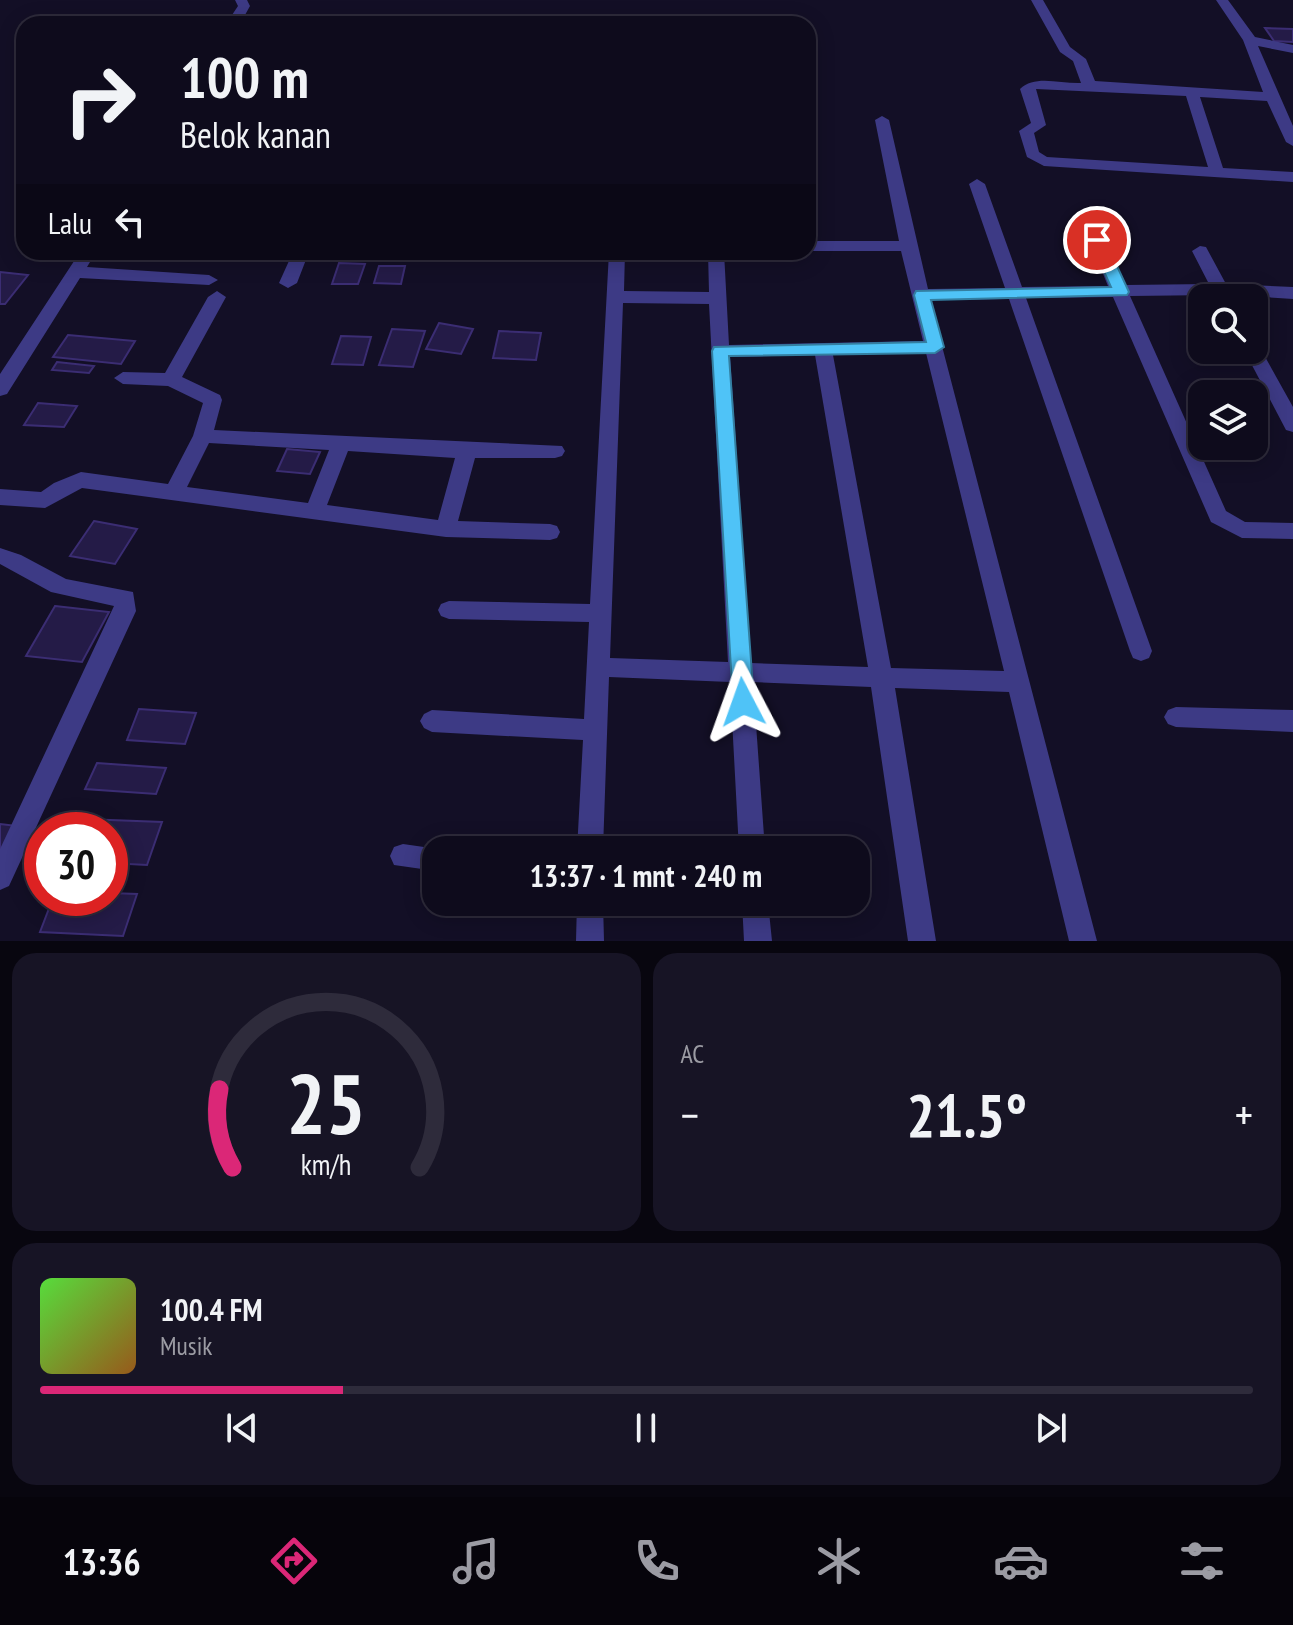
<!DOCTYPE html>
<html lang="id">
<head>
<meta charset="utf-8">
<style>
  body { margin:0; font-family:"PT Sans Narrow",sans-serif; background:#171425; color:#f1f3f6; height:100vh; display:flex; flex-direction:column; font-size:30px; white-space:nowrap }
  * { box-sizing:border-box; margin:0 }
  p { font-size:26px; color:#9b9ba3 }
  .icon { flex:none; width:44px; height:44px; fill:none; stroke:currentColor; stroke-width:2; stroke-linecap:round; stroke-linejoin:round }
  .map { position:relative; height:941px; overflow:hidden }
  .panel { display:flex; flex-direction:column; gap:12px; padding:12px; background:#08060f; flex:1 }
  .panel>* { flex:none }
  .hud { position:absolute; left:16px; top:16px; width:800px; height:244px; border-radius:24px; box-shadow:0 4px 20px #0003,0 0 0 2px #2e2b3b; background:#0e0b1c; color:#f1f3f6; overflow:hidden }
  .fabs { position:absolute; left:1188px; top:284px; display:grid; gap:16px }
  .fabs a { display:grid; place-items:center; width:80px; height:80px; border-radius:16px; background:#0e0b1c; box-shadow:0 4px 20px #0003,0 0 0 2px #2e2b3b; font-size:40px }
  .speed { position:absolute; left:24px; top:812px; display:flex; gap:16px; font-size:40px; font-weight:700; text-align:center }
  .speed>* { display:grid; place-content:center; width:104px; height:104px; border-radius:50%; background:#0e0b1c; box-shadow:0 4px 20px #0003,0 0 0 2px #2e2b3b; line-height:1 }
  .speed .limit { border:12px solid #d22; background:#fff; color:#111 }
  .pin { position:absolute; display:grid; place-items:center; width:68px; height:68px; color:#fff; margin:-34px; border:4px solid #fff; border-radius:50%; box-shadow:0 2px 8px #0007 }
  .me { position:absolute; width:88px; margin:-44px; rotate:356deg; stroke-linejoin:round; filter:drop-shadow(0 0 6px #0008) }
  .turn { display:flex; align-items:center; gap:28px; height:168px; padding:0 32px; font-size:36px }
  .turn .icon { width:104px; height:104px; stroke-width:2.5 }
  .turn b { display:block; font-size:56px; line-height:68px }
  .then { display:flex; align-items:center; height:76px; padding:0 32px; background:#0003; gap:16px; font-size:30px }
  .big { font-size:60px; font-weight:700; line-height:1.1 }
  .panel .card { flex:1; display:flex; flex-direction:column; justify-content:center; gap:12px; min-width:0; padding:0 28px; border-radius:24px; background:#171425 }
  .panel .dial { align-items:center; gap:0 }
  .dial svg { height:208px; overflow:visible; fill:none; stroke:#2e2b3b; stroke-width:7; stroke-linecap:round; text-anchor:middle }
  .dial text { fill:#f1f3f6; stroke:none }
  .song { display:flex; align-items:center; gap:24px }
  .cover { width:96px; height:96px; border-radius:12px; background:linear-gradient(135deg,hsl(110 70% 55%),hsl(30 70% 35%)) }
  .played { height:8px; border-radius:4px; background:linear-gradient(90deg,#db2777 25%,#2e2b3b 25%) }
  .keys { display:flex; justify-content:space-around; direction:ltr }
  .heat { display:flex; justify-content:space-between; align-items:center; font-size:44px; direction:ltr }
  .panel .tiles { flex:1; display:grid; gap:12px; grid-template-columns:1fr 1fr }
  .card:last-child { grid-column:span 2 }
  .trip { position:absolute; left:422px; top:836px; width:448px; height:80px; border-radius:24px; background:#0e0b1c; box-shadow:0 4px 20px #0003,0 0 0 2px #2e2b3b; font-weight:700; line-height:80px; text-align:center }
  .tab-bar { display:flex; height:128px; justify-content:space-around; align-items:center; background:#06040b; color:#9b9ba3 }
  .tab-bar .icon { width:56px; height:56px }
  .tab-bar .on { color:#db2777 }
  .tab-bar b { font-size:36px; color:#f1f3f6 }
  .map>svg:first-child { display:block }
  .building { fill:#241b47; stroke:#3b2d73; stroke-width:2 }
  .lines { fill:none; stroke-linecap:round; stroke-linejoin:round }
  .minor { fill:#3d3a85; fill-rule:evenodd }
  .route { fill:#4fc3f7; stroke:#337fa1; stroke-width:2 }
</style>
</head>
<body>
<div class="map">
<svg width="1293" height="941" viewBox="0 0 1293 941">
  <rect width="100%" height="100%" fill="#130f26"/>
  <path class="building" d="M1265 28 1293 29V42L1274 41Z
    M343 252H382L379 259 341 256Z
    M339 263 365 264 358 284H332Z
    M379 266H405L401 284 374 283Z
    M0 272 28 275 5 304H0Z
    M439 323 473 329 461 354 426 349Z
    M392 329 425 331 413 367 379 365Z
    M499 331 541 333 536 360 493 358Z
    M68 335 135 341 121 364 53 357Z
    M341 336 371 337 363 365 332 364Z
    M57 362 94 366 89 373 52 370Z
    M38 403 77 406 64 427 24 425Z
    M287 449 320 452 310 474 277 471Z
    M94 521 137 529 115 564 70 556Z
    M55 606 109 612 82 662 26 656Z
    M139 709 196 713 185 744 127 740Z
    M97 763 166 768 156 794 85 789Z
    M84 819 162 822 147 865 110 863V830H79Z
    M0 824 17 826 0 858Z
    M110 893 137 894 123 936 40 932 53 898H110Z"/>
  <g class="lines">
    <path class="minor" d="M235 0H247L250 6 240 24H226L238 6Z
      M1031 0H1043L1070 47 1086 59 1095 81 1263 92 1243 40 1216 0H1228L1255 37 1293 45V53L1258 46 1293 126V146L1286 142 1267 101 1200 97 1223 168 1293 172V182L1044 166 1027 157 1019 131 1031 123 1020 89C1035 74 1061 84 1081 83L1073 61 1060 52ZM1036 89 1186 96 1208 167 1047 157 1039 152 1034 133 1046 125Z
      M882 116 889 120 928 289 1005 288 969 184 977 179 985 184 1022 287 1108 286 1089 240 1097 235 1105 240 1125 285 1209 284 1192 251 1200 246 1206 247 1226 284 1293 287V299L1233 295V298H1217L1215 295 1130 296 1226 511 1245 522 1293 523V539L1242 538 1211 522 1113 297 1026 298 1152 651 1149 658 1141 661 1133 658 1130 651 1009 299 930 300 1097 941H1069L1009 692 895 688 936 941H908L871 687 753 682 765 850H739L730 682 609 677 603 850H577L583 740 432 732 424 728 420 721 424 714 432 710 584 719 589 622 449 619 441 616 438 610 441 604 449 601 590 604 609 252H625L624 291 709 292 708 252H724L729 345 923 341 901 251H808V241H899L875 120ZM623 303 709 304 728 662 610 658ZM926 353 1004 671 891 668 833 355ZM815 355 868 667 751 663 730 357Z
      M80 252H96L87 267 209 275 218 280 209 285 80 278 7 394 0 396V374Z
      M293 252H309L297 283 288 288 279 283Z
      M217 291 226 297 182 377 220 395 222 400 214 430 562 446 565 451 562 456 555 458H475L458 521 550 524 557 526 560 532 557 538 550 540 446 537 82 488 45 508 0 505V489L41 492 54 483 81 472 168 484 193 436 203 403 168 386 123 384 114 378 123 372 165 373 208 297ZM209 443 329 450 308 503 187 487ZM348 451 455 458 438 520 327 505Z
      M1254 344 1259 346 1293 407V432L1286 430 1244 350H1254Z
      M0 548 21 555 66 579 133 592 136 611 9 886 0 890V849L114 606 51 592 0 564Z
      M1176 707 1293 710V732L1176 727 1168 724 1164 717 1168 710Z
      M403 844 445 850H436V871L394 865 390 856 394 847Z
      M577 902H603L604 941H576Z
      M742 902H768L772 941H744Z"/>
  </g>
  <path class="route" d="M1097 235 1105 240 1129 292 1127 295 931 300 944 347 935 353 729 356 754 702 751 709 743 711 736 709 733 702 712 351 714 347 926 342 914 295 916 291 1111 287 1090 240Z"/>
</svg>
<div class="fabs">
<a><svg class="icon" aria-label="search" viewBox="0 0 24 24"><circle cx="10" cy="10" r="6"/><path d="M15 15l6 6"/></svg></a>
<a><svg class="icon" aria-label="layers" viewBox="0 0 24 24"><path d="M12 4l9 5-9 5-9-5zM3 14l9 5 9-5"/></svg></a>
</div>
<div class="speed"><div class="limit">30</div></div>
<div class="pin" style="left:1097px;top:240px;background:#d93025"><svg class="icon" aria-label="arrive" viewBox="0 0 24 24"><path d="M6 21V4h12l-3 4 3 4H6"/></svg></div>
<svg class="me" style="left:743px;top:702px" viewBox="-20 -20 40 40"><path d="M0-17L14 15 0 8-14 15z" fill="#4fc3f7" stroke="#fff" stroke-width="4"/></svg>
<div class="trip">13:37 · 1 mnt · 240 m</div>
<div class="hud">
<div class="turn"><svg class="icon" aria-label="right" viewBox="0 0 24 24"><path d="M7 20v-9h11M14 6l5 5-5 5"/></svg><div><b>100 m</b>Belok kanan</div></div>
<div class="then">Lalu<svg class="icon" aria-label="left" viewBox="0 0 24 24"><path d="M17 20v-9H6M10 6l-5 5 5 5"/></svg></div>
</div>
</div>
<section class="panel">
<div class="tiles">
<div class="card dial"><svg viewBox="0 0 100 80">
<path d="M14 69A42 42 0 1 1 86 69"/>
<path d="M14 69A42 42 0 0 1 9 39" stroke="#db2777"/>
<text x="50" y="56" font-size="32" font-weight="700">25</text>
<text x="50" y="72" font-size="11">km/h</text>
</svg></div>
<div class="card"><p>AC</p>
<div class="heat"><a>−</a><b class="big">21.5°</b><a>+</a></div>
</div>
<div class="card">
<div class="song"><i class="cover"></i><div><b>100.4 FM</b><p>Musik</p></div></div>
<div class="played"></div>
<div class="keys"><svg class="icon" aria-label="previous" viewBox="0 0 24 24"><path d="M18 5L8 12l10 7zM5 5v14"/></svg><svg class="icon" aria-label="pause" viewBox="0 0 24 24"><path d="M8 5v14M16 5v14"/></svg><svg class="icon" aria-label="next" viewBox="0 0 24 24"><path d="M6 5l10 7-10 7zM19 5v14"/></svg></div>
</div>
</div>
</section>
<nav class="tab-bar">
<b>13:36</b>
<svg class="icon on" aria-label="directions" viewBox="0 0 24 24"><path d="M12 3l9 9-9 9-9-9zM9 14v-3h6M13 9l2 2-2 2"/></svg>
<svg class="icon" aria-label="music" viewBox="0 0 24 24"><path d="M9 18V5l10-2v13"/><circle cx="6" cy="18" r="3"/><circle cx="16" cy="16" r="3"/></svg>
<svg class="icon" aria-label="phone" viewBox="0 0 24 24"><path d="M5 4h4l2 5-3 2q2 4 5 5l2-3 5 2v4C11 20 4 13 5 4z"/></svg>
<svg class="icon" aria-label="climate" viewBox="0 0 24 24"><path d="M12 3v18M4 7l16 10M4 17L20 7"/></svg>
<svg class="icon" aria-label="car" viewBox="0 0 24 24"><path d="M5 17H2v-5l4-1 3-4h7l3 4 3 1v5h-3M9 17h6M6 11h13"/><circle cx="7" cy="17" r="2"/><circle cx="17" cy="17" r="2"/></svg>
<svg class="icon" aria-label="filters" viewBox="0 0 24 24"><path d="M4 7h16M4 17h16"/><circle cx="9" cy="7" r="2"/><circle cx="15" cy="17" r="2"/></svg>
</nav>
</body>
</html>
